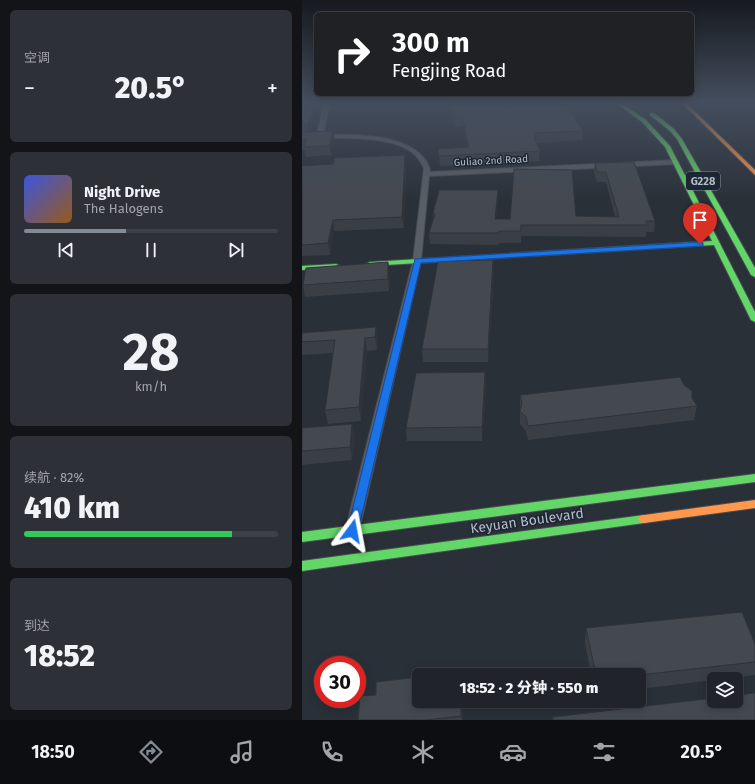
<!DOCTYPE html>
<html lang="zh">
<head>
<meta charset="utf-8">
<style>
  body { margin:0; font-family:"Fira Sans","Noto Sans SC",sans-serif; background:#2d3036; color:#f1f3f6; height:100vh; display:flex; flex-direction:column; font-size:15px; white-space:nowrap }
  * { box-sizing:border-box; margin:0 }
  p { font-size:13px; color:#a2a4a8 }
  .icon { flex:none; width:22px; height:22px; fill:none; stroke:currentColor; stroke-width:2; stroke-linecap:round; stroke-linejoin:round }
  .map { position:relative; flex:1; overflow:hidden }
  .details { display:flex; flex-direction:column; gap:10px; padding:10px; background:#121417; width:302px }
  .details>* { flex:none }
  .hud { position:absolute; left:12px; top:12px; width:380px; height:84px; border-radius:6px; box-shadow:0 2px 10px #0003,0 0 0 1px #3d4147; background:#202124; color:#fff; overflow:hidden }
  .tools { position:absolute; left:405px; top:672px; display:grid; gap:8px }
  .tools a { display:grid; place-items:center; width:36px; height:36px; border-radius:6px; background:#20242a; box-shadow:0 2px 10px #0003,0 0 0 1px #3d4147; font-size:20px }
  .speed { position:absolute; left:12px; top:656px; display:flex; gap:8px; font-size:20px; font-weight:700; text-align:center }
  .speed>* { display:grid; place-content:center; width:52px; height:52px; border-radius:50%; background:#20242a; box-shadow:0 2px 10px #0003,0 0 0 1px #3d4147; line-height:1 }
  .speed .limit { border:6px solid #d22; background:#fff; color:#111 }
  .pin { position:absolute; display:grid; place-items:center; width:34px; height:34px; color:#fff; margin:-41px -17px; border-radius:50% 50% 50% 0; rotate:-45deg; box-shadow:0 0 4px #0007 }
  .pin .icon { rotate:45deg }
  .me { position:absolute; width:44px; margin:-22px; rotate:13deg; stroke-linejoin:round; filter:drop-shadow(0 0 3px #0008) }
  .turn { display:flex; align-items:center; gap:14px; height:84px; padding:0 12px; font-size:18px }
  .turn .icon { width:52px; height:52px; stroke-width:2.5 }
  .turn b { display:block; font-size:28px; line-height:34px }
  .big { font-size:30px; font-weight:800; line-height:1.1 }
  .details .tile { flex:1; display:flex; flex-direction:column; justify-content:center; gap:6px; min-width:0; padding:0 14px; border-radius:6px; background:#2d3036 }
  .details .dial { align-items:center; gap:0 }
  .dial b { font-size:52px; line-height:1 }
  .song { display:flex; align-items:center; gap:12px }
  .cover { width:48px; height:48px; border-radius:6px; background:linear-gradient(135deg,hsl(230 70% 55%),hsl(30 70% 35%)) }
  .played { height:4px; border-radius:2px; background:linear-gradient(90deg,#848b96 40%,#3d4147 40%) }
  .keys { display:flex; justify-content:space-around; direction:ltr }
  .heat { display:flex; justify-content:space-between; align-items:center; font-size:22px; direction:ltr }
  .charge { height:6px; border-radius:3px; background:linear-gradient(90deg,#34c759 82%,#3d4147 0) }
  .trip { position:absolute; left:110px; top:668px; width:234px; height:40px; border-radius:6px; background:#20242a; box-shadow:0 2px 10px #0003,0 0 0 1px #3d4147; font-weight:800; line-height:40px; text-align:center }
  .tab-bar { display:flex; height:64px; justify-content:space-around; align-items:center; background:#0d0e11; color:#a2a4a8 }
  .tab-bar .icon { width:28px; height:28px }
  .tab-bar .current { color:#848b96 }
  .tab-bar b { font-size:18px; color:#f1f3f6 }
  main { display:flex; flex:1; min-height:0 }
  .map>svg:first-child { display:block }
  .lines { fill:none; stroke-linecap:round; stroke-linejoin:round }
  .street-casing { stroke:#484c53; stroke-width:2 }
  .fast-casing { stroke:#484c53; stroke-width:2 }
  .slow-casing { stroke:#484c53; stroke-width:2 }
  .street { fill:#5a5e66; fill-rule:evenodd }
  .fast { fill:#63d668; fill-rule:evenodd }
  .slow { fill:#ff974d; fill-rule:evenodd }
  .wall { fill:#3a3f45 }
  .shaded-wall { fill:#303338 }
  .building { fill:#444950; stroke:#303338 }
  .route { fill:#1a73e8; stroke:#114b97 }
  .labels { text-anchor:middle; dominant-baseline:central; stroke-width:3; stroke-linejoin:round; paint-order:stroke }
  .far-street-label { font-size:10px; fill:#b4bcc9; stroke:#1d2633 }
  .shield { fill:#1d2633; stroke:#878f9c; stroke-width:1 }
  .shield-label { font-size:11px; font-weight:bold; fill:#b4bcc9 }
  .near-street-label { font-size:14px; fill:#b4bcc9; stroke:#1d2633 }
</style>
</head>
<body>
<main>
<section class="details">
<div class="tile"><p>空调</p>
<div class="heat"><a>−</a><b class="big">20.5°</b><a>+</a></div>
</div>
<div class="tile">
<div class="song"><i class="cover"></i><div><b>Night Drive</b><p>The Halogens</p></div></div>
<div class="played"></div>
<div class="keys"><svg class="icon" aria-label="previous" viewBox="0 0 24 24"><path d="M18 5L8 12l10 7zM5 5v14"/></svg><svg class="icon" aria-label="pause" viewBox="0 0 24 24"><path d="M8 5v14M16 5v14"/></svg><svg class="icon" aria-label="next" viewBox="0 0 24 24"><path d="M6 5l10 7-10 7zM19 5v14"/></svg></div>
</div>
<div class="tile dial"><b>28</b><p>km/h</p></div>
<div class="tile"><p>续航 · 82%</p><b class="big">410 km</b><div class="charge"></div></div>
<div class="tile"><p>到达</p><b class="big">18:52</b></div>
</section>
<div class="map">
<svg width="453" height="720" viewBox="0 0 453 720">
  <rect width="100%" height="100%" fill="#2a3038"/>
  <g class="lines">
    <g class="street-casing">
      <path id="street" d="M22 102H28L21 135C50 134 106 133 124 161 126 165 128 167 128 172L374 160 377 162 374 164 127 176 119 261 57 531 55 535 50 536 45 535 43 531 111 261 122 168C120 165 118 160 115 157 95 133 29 138 0 139V135H15Z"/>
    </g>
    <g class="fast-casing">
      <path id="fast" d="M313 102H317L344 120 368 146 453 312V322L449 320 412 245 68 266 64 264 68 262 410 241 363 147 340 122Z
        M348 113H352L372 129 380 139 453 268V277L449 275 375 139 368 131 348 115Z
        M34 264 38 266 37 268 0 270V266Z
        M453 474V482L0 542V532Z
        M342 515 346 516 348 519 346 522 342 523 0 571V561Z"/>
    </g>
    <g class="slow-casing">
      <path id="slow" d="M379 102H383L453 170V175Z
        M453 500V508L342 523 338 522 336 519 338 516 342 515Z"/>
    </g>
    <use href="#street" class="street"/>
    <use href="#fast" class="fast"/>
    <use href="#slow" class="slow"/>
  </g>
  <path class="wall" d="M0 102H15H13L14 107 8 132 33 140 29 155 4 157 2 149 0 150Z
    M147 102H257L260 107 281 131V140L235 143V145L238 151 237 161 138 166 136 149 166 147 161 126 152 127Z
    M332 162 353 221 352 232H344V237L219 236V243H197V245L128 244 127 233 131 219V213L196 190V200L194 219H208L274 216 313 217 304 182H295L292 173 293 163Z
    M104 165 102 228 32 231 28 255 0 256V166Z
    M192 272 186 362H121L120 349Z
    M88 274 87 291 3 297 1 285Z
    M74 327 76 340 75 350 65 351 59 421 26 424 23 410 31 353 0 355V333Z
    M183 372 184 386 180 441H105L104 428Z
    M218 395 390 398 395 406 392 420 226 440 224 431 218 424Z
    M50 424 53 438 50 460 0 465V428Z
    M284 628 453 662V675L423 679H412V680L337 689V675H289L283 643Z
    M117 701H159L160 720H56Z"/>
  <path class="shaded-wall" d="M12 102H13L14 107 7 134 6 124Z
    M31 131 33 140 29 155 27 146Z
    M103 155 104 165 102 228 100 217Z
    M196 190V200L193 230V219Z
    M31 220 32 231 28 255 26 243Z
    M191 260 192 272 186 362V349Z
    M86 262 88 274 87 291 86 279Z
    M74 327 76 340 75 350 73 337Z
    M63 338 65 351 59 421 57 407Z
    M183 372 184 386 180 441V427Z
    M50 424 53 438 50 460 48 447Z"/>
  <path class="building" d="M0 102H12L6 124 0 125V108L1 104H0Z
    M148 102H257L260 107H266L281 131 233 133 235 137H232L238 151 137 156 136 149 167 147 160 117 152 118Z
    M0 131 4 132 31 131 27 146 2 147 4 140H0Z
    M103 155 100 217 31 220 26 243 0 245V166L31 164 32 158Z
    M332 162 353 221H344L345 225H219V231H197L196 233H127L133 214 131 213 137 190H196L193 219H208L212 169 270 170 274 216 317 217 304 172H295L293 163Z
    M191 260 186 349H120L136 261Z
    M86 262V279L1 285 4 268Z
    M74 327 73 337 63 338 57 407 23 410 33 340 0 342V333Z
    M183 372 180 427 104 428 114 373Z
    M378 377 382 385 390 391V398L395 406 226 426 224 417 218 411 220 403 218 395Z
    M50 424 48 447 0 451V428Z
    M440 612 453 644V662L337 675H294L284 628Z
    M142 674V675H132Z
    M117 677V701H159V716L124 720H56L58 696 74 695V682Z
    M453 693V720H251V717L412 698V701H434V695Z"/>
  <linearGradient id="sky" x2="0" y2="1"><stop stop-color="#171a1f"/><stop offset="0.5" stop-color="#444e5e"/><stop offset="1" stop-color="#444e5e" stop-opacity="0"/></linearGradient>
  <rect width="453" height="202" fill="url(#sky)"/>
  <path class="route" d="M398 242 401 243V246L119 263 56 531 55 534 50 535 46 534 45 531 113 259Z"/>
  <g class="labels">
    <g class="far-street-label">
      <text transform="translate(189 161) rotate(-3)">Guliao 2nd Road</text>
    </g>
    <rect class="shield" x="384" y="172" width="34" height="18" rx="3"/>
    <g class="shield-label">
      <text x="401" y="181">G228</text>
    </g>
    <g class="near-street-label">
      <text transform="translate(225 521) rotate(-8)">Keyuan Boulevard</text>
    </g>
  </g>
</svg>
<div class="tools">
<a><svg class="icon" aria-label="layers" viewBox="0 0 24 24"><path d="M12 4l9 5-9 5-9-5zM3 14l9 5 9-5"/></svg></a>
</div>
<div class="speed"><div class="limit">30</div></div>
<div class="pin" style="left:398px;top:244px;background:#d93025"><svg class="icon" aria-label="arrive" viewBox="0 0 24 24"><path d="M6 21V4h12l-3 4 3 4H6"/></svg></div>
<svg class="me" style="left:50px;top:531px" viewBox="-20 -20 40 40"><path d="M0-17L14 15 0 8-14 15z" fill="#1a73e8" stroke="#fff" stroke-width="4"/></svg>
<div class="trip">18:52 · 2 分钟 · 550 m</div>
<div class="hud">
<div class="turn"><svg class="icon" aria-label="right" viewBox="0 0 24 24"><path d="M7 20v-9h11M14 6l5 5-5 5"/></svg><div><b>300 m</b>Fengjing Road</div></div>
</div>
</div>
</main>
<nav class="tab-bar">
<b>18:50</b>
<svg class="icon current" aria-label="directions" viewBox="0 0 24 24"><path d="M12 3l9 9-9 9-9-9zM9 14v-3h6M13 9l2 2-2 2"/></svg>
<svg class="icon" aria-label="music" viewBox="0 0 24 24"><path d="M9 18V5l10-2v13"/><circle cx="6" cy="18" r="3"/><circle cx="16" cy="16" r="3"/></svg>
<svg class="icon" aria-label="phone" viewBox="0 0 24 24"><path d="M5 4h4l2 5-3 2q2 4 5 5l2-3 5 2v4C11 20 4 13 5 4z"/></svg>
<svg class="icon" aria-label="climate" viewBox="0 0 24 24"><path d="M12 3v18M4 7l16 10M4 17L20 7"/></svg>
<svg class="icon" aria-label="car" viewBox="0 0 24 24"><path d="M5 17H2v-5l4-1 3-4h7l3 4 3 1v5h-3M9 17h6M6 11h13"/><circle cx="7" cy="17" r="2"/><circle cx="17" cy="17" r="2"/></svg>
<svg class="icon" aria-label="filters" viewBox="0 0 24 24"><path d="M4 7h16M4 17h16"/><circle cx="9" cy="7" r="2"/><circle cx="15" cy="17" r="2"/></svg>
<b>20.5°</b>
</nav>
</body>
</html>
